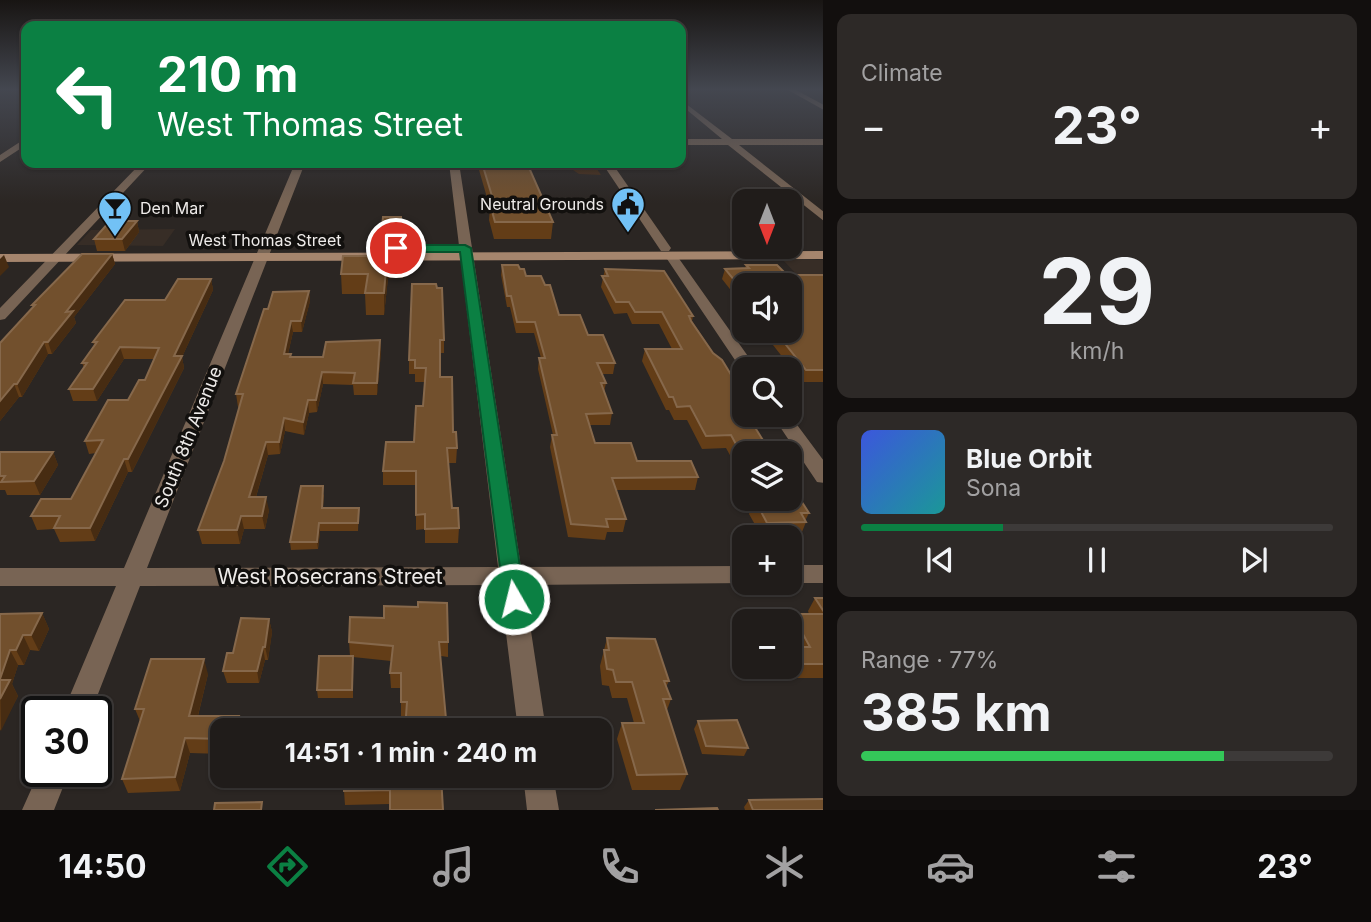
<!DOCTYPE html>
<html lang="en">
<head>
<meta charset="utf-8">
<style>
  body { margin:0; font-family:Inter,sans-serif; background:#2d2927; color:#f1f3f6; height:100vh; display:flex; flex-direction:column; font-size:26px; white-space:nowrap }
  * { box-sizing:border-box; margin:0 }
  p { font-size:23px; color:#a2a1a2 }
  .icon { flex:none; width:38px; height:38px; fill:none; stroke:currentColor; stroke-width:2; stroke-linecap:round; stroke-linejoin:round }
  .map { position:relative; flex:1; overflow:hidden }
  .side { display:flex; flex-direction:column; gap:14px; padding:14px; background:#120f0e; width:548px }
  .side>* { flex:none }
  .guide { position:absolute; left:21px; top:21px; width:665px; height:147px; border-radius:14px; box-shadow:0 2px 5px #0004,0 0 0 2px #3d3a39; background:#0b8043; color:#fff; overflow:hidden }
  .needle { width:46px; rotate:180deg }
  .fabs { position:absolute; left:732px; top:189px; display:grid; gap:14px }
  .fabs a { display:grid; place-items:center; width:70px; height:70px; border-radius:14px; background:#201c1a; box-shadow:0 2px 5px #0004,0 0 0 2px #3d3a39; font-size:35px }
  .speed { position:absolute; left:21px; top:696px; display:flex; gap:14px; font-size:35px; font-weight:700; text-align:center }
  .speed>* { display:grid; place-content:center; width:91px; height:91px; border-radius:50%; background:#201c1a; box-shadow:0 2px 5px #0004,0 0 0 2px #3d3a39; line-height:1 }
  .speed .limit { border:4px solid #111; border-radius:10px; background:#fff; color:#111 }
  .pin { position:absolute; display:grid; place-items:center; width:60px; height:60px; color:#fff; margin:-30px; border:4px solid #fff; border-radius:50%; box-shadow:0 2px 7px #0007 }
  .me { position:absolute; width:77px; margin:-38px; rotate:352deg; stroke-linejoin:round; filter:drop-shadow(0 0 5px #0008) }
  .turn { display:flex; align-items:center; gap:24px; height:147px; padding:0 21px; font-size:32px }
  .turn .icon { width:91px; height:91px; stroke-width:2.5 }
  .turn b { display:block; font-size:49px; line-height:60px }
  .big { font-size:52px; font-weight:700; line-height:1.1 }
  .side .card { flex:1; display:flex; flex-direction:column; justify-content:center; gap:10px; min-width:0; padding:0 24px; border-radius:14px; background:#2d2927 }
  .side .dial { align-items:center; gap:0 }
  .dial b { font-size:91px; line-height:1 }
  .song { display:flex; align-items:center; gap:21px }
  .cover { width:84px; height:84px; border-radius:10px; background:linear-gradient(135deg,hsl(230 70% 55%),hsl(180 70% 35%)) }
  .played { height:7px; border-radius:4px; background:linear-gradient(90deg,#0b8043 30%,#3d3a39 30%) }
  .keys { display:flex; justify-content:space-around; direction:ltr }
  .heat { display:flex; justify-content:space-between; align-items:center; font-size:38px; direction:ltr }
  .charge { height:10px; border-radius:5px; background:linear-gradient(90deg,#34c759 77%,#3d3a39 0) }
  .trip { position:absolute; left:210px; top:718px; width:402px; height:70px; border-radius:14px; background:#201c1a; box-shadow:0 2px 5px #0004,0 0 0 2px #3d3a39; font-weight:700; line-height:70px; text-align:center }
  .tabs { display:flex; height:112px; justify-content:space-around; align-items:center; background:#0d0b0a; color:#a2a1a2 }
  .tabs .icon { width:49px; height:49px }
  .tabs .selected { color:#0b8043 }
  .tabs b { font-size:32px; color:#f1f3f6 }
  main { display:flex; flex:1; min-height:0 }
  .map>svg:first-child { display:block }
  .built { fill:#372d26 }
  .green { fill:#462e1a }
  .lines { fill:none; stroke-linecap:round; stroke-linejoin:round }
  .minor { fill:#786454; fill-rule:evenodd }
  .secondary { fill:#a5856d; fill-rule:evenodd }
  .wall { fill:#633d17 }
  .shaded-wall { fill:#472c12 }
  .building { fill:#72502d; stroke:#86684b; stroke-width:2 }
  .route { fill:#0b8043; stroke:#07532c; stroke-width:2 }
  .labels { text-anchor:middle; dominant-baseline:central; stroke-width:7; stroke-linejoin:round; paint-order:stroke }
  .far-poi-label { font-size:16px; fill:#eeebe9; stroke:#12100e; text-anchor:end }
  .far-street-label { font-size:16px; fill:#eeebe9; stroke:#12100e }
  .street-label { font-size:18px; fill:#eeebe9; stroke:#12100e }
  .near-street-label { font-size:21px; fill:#eeebe9; stroke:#12100e }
</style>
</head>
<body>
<main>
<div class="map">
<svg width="824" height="810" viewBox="0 0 824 810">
  <rect width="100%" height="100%" fill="#2b2623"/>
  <path class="built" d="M175 229 163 246 77 245 91 230Z
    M783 260H823V275H797Z"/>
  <path class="green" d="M532 163H593L601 175 579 174 570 168H548Z"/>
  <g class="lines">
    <path class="minor" d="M788 90H796L824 105V110Z
      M681 100 732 139H824V145H739L824 212V221L728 145H681V139H722L681 105Z
      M26 138V145L0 162V155Z
      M141 163H151L5 319 0 320V308Z
      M295 163H305L147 568 498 567 449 163H459L521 567 744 566V583H748L524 585 546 730H518L500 585 140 586 91 712H63L116 586H0V568H124Z
      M602 163H612L671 248 669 251H661Z
      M671 252 675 253 757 369H744L743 372 665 256Z
      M789 414 824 461V483L817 482 772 415Z
      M789 565H824V583H788Z
      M39 772H69L54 810H22Z
      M523 775H553L559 810H527Z"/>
    <path class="secondary" d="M824 251V259L0 262V254Z"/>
  </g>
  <path class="wall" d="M477 163H527L553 222 551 239H494L489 220 490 208Z
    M401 217 403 278H388L384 315H366L365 294H342L341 274 377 256 381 244V238Z
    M137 221 139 232 125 251H97L94 239Z
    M112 254 115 264 74 317 76 323 52 354H48L22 397H19L0 421V343L33 307 32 305Z
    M502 265 520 269 526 276 545 285 559 315 588 335 615 363 613 374H602L606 383 604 392 612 413 610 425H590L595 443 637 461 698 477 695 490H616L626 519 623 532H607L605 540 568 537 550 447 552 435H553L538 369 539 358H541L534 333H516L510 307H507L501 275Z
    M746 265 787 275H824V382H802L762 331H789L744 285V307L722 279 725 269 745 268Z
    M605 269 693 316 692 321 756 416 744 453V490L739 480 741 475 726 448 702 449 687 420H674L669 410H666L642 361 645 349H672L659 324H632L627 313 614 314 601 287Z
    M211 279 213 290 182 357 184 368 132 472H128L95 541 60 542 54 529 37 530 31 516 71 499 96 453 89 454 85 441 128 400 145 380 154 359H124L97 401H73L69 389 84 368 82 363 94 345 93 342Z
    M437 288 444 340V353H440V377L457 448 456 463H448L452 508 459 528 458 543H425V529L416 530V485H383V471L414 442 423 406 425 382H415V374H409V360Z
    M309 291 310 301 302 332H293L288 354H291V357H323L380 340 381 352 377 395H354L353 385 323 384 317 412 309 413 304 435 285 431 280 454 268 455 256 497 269 510 265 529H244L240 544H202L198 530 224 461 239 407H238L236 394 268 309Z
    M0 452H53L58 465 40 495H7L5 490H0Z
    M324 494 323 508H359L358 531H320L318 549 291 550 290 542Z
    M748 499H789L809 513 805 521 806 522 800 537H762L749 514 752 507Z
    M815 598H824V678H792L788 667H789V653L792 647H795L789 635V621L792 614H809L808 611Z
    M42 613 49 629 39 651 30 650 24 665H18L12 684 18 696 0 731V614Z
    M269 619 272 632 268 660H265L259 683H227L223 671 233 653Z
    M607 638 669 681 666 687 671 699 667 710 687 774 680 790H632L617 739 622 723H634L627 698H612L609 686 602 685 600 666Z
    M349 642H448V657L441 656 406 716H401V688H391L390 673 391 661 353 657V698H318L317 690 350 656Z
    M208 674 198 716 222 730V754L190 753 180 791 128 793 122 779 140 721 135 709Z
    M698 721 748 748 744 756 702 754 694 729Z
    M345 775H447L446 781H442L390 804 345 805 344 791Z
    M749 800 824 810H745L744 807Z"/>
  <path class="shaded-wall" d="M137 221 139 232 125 251 122 239Z
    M112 254 115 264 74 317 76 323 52 354 48 342 66 312Z
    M4 255 9 267 0 276V259Z
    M387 257 388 278 384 315V293Z
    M211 279 213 290 182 357 184 368 132 472 128 459 174 356Z
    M309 291 310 301 302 332 301 321Z
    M291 321 293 332 285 366 284 354Z
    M380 340 381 352 377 395V383Z
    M44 342 48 354 22 397 17 384Z
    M120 347 124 359 97 401 93 389Z
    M322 372 323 384 317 412 316 400Z
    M14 384 19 397 0 421V401Z
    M308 400 309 413 304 435 303 422Z
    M284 418 285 431 280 454 279 442Z
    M266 442 268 455 252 510 249 497Z
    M53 452 58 465 40 495 34 481Z
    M124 459 128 472 95 541 90 528Z
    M266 497 269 510 265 529 262 516Z
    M241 516 244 529 240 544 237 530Z
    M319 523 320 531 318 549 317 542Z
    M42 613 49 629 39 651 31 635Z
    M269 619 272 632 268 660 265 647Z
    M23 635 30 650 24 665 16 650Z
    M263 647 265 660 259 683 257 671Z
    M10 650 18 665 12 684 18 696 1 731 0 679Z
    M204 659 208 674 194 731 189 716Z
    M239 716 242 730H236Z
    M185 738 190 753 180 791 175 777Z"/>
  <path class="building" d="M482 163H527L553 222H495L490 204H493L492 196Z
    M383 217H401V238H381Z
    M110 221H137L122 239H94Z
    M402 243V258L387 257 384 293H365L368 274H341L343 256H377L379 244Z
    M82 254H112L66 312 73 311 48 342H44L17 384H14L0 401V343L35 305H32Z
    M502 265H518L520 269H524L526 276H541L545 285H550L559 315H580L588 335H603L615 363H597L606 383H601L612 413 586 414 595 443H631L637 461H691L698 477 612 478 626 519H606L608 527 571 524 552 435H557L539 358H545L535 322H517L511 296H507Z
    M746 265H777L787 275H824V370H806L775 331H789V285H744V292L725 269 749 268Z
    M605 269 664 271 693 316H689L691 321 713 353 722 360 744 396V415L756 416H751L754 421H751L771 453H744V459L731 435 706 436 690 406 677 407 673 397H669L645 349H682L662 312H635L629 302H616L602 276H608Z
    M178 279H211L174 356H182L128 459H124L90 528H54L60 516H31L41 499H71L103 440 85 441 108 400H128L139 380H145L159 348 120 347 93 389H69L87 363H82L97 342H93L125 300H165Z
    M412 284H436L437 288H442L444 340H440V377H452L453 432H456L457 448H447L452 508H458L459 528 425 529V514L416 515V471H383L386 442H414L416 406H423L426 368H415V360H409Z
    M309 291 301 321H291L284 354H291L290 357H323L326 342 380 340 377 383H353L355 373 322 372 316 400H308L303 422 284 418 279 442H266L249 497H266L262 516H241L237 530H198L224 461 243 394H236L264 309H268L273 292Z
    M0 452H53L34 481 1 482 5 476H0Z
    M789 482 809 513H801L806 522 767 523 755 500H762L761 499H789Z
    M301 486H323L322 508H359L358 523H319L317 542H290Z
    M815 598H824V612Z
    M418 602 447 603 448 642H439L447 730H405L407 702H401V673H390L393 646 349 642 350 617 384 618V606L418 607Z
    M42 613 31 635H23L16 650H10L0 679V614Z
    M792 614H824V664H800L792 647H810Z
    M241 618 269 619 265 647H263L257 671H223L227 653H233Z
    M607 638 655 639 669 681H664L671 699H663L687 774 637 775 622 723H644L632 682H616L613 670 607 669 604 650H609Z
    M319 656H353L352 690H317Z
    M151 659H204L189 716H239L236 730H222V739L185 738 175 777 122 779 144 709H135Z
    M0 680H10L0 699Z
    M737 720 748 748 706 746 698 721Z
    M345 775H441L443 810H390V790L344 791Z
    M824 799V810H753L749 800Z
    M262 802 261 810H214L215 803Z
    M717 808 718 810H655Z"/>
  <linearGradient id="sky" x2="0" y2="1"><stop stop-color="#181513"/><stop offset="0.44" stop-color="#444750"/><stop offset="1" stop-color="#444750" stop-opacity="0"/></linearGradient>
  <rect width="824" height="203" fill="url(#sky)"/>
  <path class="route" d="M465 245 471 248 525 599 522 606 514 608 507 606 504 599 460 252H396L390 248 396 245Z"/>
  <defs>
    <g id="civic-pin" transform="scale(1.75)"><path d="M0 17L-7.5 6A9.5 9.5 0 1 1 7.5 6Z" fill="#72c1f5" stroke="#12100e"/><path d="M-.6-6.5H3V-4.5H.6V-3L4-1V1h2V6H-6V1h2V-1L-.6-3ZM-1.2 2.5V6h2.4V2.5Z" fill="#111"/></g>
    <g id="bar-pin" transform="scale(1.75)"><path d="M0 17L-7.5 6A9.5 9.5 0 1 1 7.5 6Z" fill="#72c1f5" stroke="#12100e"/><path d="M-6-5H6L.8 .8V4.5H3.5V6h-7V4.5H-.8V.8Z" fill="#111"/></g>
  </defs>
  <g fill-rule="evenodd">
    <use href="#civic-pin" x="628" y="204"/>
    <use href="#bar-pin" x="115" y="208"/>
  </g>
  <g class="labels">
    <g class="far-poi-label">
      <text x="604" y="204">Neutral Grounds</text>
      <text x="140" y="208" text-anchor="start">Den Mar</text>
    </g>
    <g class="far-street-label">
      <text x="265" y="240">West Thomas Street</text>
    </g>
    <g class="street-label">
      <text transform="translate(188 437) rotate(-68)">South 8th Avenue</text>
    </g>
    <g class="near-street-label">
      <text x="330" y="576">West Rosecrans Street</text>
    </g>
  </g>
</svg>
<div class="fabs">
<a><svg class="needle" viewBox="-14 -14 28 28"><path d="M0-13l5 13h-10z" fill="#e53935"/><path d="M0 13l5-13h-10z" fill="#a2a1a2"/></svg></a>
<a><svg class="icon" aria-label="sound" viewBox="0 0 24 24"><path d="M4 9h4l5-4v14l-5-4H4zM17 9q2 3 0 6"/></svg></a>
<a><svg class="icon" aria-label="search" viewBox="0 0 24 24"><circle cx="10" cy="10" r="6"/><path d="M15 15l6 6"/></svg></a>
<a><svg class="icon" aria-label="layers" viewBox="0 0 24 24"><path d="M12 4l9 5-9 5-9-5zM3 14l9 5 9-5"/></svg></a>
<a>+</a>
<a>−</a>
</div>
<div class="speed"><div class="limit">30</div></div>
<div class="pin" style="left:396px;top:248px;background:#d93025"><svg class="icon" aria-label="arrive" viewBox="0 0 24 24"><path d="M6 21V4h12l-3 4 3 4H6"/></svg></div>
<svg class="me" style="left:514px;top:599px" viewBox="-20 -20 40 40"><circle r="17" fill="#0b8043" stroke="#fff" stroke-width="3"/><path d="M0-11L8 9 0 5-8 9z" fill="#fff"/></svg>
<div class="trip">14:51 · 1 min · 240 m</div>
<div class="guide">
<div class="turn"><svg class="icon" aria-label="left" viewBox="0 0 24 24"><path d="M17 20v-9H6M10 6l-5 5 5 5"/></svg><div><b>210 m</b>West Thomas Street</div></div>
</div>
</div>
<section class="side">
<div class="card"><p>Climate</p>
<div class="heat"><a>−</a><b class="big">23°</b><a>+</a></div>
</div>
<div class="card dial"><b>29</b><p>km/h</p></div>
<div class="card">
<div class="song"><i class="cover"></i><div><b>Blue Orbit</b><p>Sona</p></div></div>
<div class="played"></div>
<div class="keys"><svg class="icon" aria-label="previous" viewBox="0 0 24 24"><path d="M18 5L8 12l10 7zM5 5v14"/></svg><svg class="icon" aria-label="pause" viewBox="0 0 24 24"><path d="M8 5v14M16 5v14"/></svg><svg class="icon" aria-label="next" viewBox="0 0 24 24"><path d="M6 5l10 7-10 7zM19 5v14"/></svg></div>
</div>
<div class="card"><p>Range · 77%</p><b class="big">385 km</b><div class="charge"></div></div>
</section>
</main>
<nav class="tabs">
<b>14:50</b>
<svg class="icon selected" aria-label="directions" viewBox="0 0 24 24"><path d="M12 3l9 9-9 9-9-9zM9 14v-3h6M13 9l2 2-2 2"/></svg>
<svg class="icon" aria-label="music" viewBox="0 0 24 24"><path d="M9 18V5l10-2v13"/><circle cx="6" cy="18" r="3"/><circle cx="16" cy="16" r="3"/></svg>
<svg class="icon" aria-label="phone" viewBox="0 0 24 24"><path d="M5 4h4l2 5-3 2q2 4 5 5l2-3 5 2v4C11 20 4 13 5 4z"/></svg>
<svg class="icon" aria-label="climate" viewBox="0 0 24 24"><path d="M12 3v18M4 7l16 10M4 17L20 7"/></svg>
<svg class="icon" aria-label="car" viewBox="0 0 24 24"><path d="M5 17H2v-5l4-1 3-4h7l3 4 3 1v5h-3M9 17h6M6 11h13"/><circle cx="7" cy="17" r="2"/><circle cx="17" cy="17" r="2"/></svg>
<svg class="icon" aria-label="filters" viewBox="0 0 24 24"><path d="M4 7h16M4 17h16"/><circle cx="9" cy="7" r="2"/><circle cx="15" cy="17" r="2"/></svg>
<b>23°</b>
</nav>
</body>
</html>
